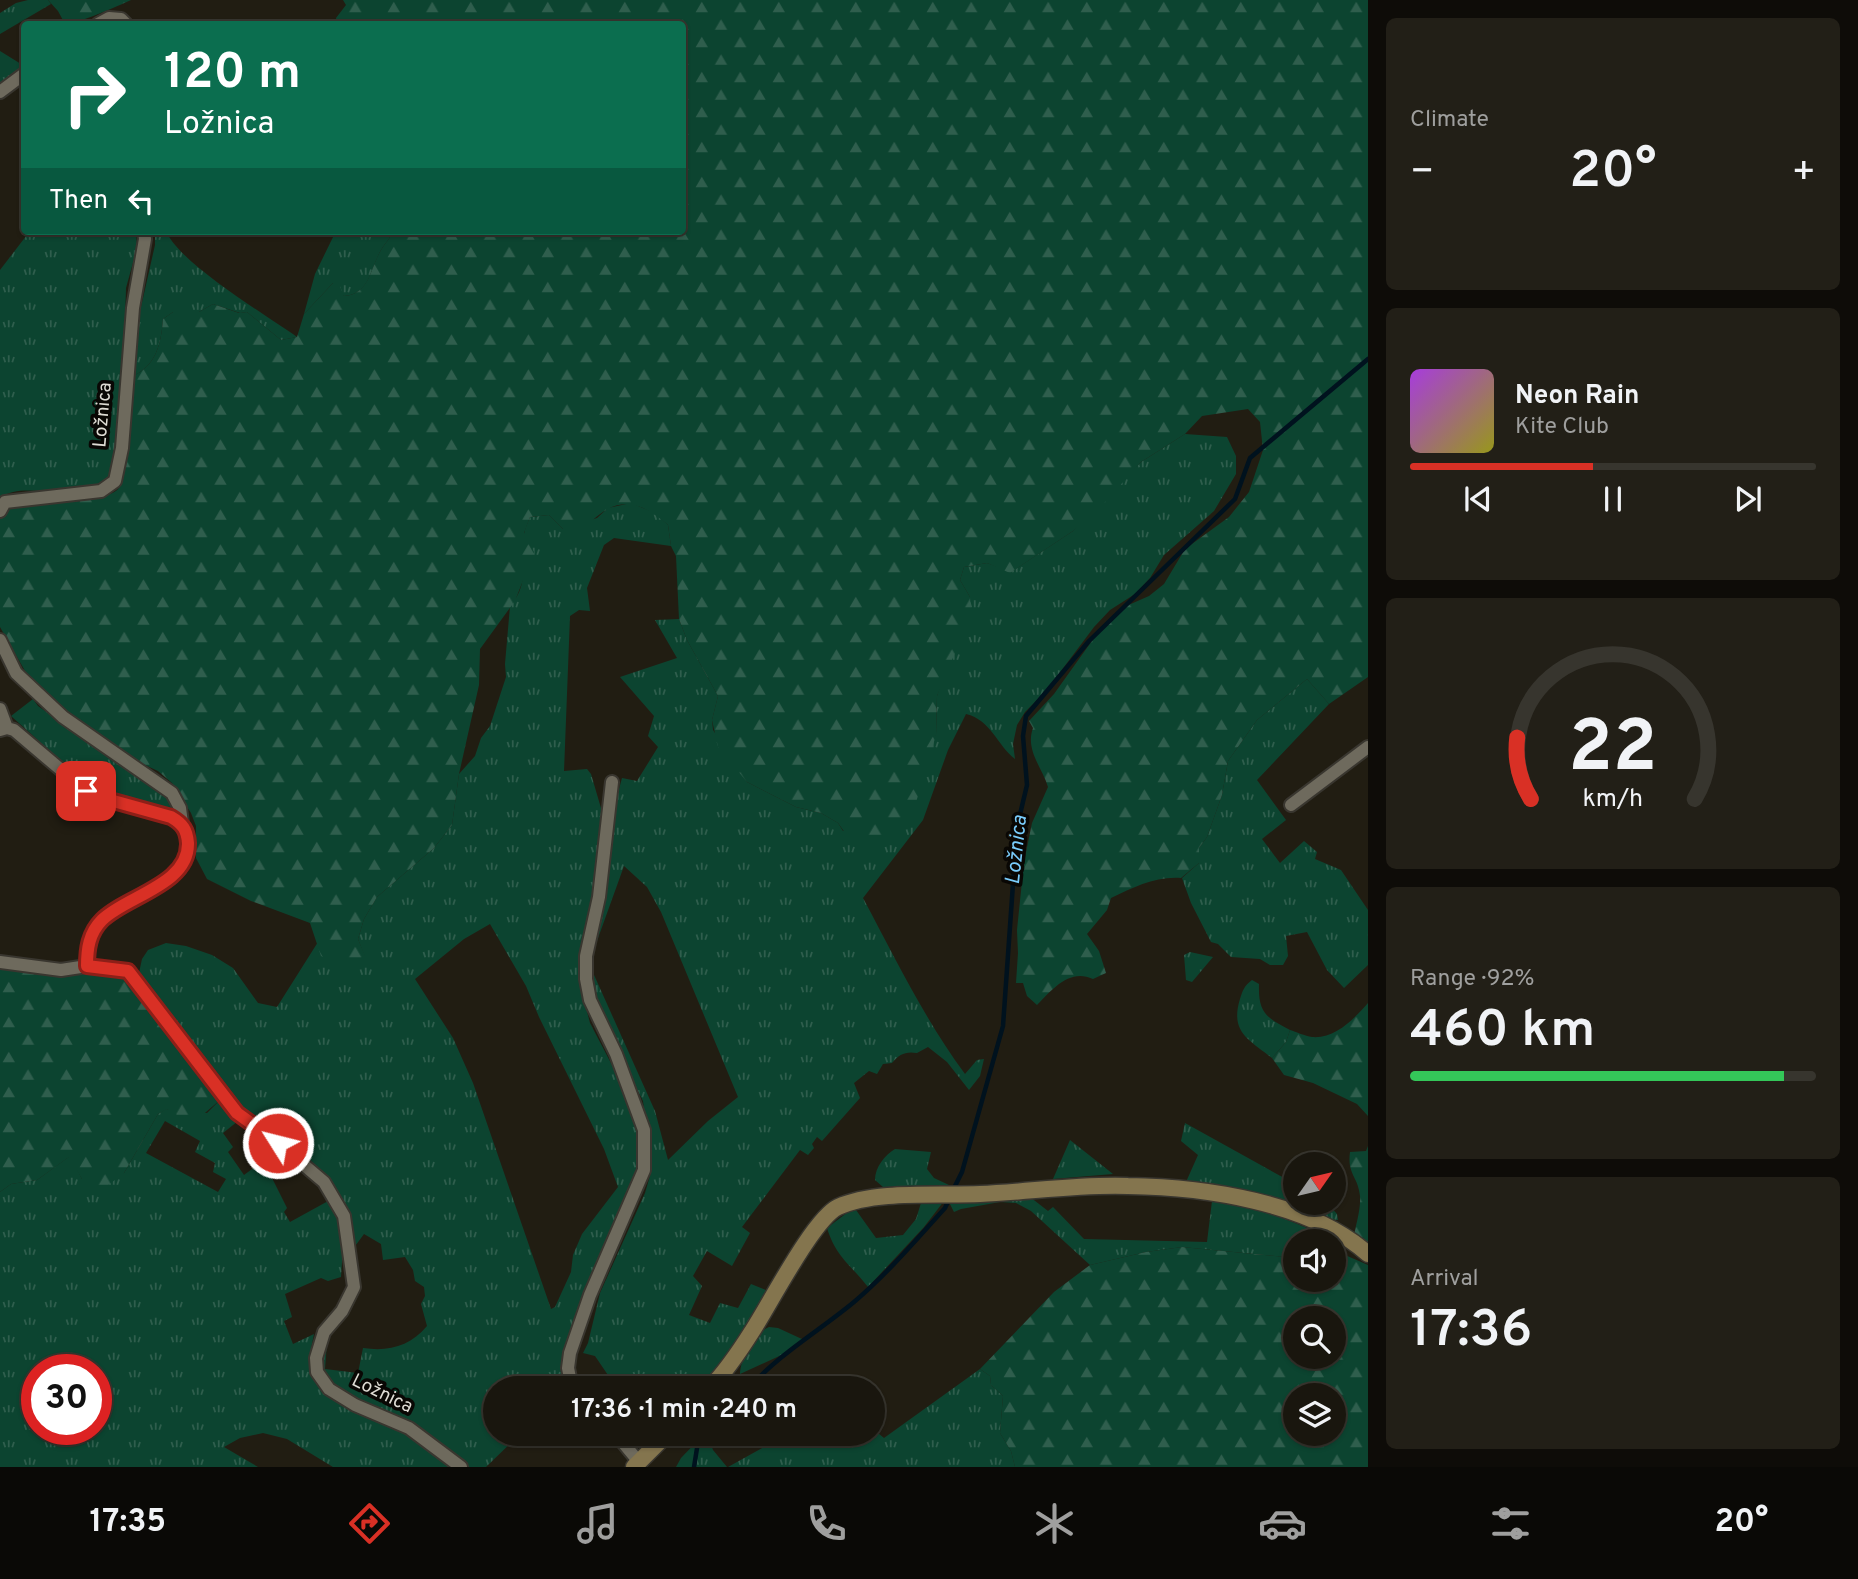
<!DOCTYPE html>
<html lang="en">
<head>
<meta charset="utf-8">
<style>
  body { margin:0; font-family:Overpass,sans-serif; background:#221f17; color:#f1f3f6; height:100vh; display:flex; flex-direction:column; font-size:26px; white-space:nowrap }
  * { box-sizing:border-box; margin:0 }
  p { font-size:23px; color:#9f9f9e }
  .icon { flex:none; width:38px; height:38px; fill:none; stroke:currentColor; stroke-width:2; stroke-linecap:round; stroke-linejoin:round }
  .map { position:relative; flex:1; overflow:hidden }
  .drawer { display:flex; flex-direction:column; gap:18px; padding:18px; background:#0e0c08; width:490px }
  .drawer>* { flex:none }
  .guide { position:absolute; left:21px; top:21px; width:665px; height:214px; border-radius:7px; box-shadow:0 2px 5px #0004,0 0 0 2px #37352e; background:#0b6e4f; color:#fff; overflow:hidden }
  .needle { width:46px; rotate:56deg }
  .fabs { position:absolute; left:1283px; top:1152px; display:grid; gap:14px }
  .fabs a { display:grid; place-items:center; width:63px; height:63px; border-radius:50%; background:#19160e; box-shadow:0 2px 5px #0004,0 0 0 2px #37352e; font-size:35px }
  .speed { position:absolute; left:21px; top:1354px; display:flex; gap:14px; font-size:35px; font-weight:700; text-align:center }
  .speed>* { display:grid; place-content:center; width:91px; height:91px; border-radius:50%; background:#19160e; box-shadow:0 2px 5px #0004,0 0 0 2px #37352e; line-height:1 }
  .speed .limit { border:10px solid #d22; background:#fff; color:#111 }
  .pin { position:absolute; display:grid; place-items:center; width:60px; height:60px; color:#fff; margin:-30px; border-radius:14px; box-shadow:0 4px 10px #0006 }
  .me { position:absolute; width:77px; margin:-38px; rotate:306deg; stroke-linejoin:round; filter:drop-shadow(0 0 5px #0008) }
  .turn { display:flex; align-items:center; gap:24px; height:147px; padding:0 28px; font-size:32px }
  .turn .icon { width:91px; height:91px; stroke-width:2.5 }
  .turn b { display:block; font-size:49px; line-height:60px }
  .then { display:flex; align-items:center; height:66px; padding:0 28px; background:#0003; gap:14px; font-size:26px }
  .big { font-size:52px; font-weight:600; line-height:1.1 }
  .drawer .tile { flex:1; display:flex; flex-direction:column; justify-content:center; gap:10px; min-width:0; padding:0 24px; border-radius:10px; background:#221f17 }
  .drawer .dial { align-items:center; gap:0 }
  .dial svg { height:182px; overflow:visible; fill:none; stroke:#37352e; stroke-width:7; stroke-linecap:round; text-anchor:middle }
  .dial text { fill:#f1f3f6; stroke:none }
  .song { display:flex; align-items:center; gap:21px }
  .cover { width:84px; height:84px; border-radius:10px; background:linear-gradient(135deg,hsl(280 70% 55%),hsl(60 70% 35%)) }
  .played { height:7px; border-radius:4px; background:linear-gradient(90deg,#d93025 45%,#37352e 45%) }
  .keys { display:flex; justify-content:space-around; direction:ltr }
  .heat { display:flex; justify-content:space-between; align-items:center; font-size:38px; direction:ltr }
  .charge { height:10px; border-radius:5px; background:linear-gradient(90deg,#34c759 92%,#37352e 0) }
  .trip { position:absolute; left:483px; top:1376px; width:402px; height:70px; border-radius:35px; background:#19160e; box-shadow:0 2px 5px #0004,0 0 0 2px #37352e; font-weight:600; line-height:70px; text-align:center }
  .tabs { display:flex; height:112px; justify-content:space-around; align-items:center; background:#0a0906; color:#9f9f9e }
  .tabs .icon { width:49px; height:49px }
  .tabs .current { color:#d93025 }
  .tabs b { font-size:32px; color:#f1f3f6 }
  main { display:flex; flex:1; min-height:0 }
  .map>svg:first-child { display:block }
  .grass { fill:url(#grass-tufts); fill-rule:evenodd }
  .forest { fill:url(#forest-firs); fill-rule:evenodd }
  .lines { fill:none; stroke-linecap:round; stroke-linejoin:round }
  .stream { stroke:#00121e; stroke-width:4.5 }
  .street-casing { stroke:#39362f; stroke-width:16 }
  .secondary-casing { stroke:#39362f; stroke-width:19 }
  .street { stroke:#6e6a5d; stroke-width:12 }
  .secondary { stroke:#84754e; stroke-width:16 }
  .route-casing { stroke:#8d1f18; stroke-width:18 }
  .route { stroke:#d93025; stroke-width:12 }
  .labels { text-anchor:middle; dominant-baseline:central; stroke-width:7; stroke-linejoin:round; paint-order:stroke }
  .street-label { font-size:19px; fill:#dedcd4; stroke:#090704 }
  .water-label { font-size:21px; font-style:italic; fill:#79ccfb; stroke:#090704 }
</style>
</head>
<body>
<main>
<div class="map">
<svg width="1368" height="1467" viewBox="0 0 1368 1467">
  <defs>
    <pattern id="grass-tufts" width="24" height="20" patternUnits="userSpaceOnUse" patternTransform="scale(1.75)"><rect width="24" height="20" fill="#0c4430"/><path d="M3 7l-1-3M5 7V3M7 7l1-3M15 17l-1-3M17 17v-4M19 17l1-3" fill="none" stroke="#2f5e4d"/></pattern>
    <pattern id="forest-firs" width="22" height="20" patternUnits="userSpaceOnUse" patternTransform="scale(1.75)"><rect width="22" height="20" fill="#0c4430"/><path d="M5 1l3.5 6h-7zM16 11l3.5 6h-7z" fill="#2f5e4d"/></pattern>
  </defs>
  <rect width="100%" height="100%" fill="#211d12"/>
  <path class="grass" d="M28 0H48L51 4 0 34V13L16 3Z
    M0 51 21 64 24 61V71L0 83Z
    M30 231H136L137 248 126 288 124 349 115 471C81 514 30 476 0 498V270Z
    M155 231H166C179 263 266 315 297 337L281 340 247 312 240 313 213 304 199 312H173L163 319C161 345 156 366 131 377L134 338 155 245Z
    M336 231H393C390 239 385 243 381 250 370 269 370 294 344 296L333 283 304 314 315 274Z
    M1185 434 1227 437 1236 456V474L1214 511 1164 555 1150 578 1135 594 1110 610 1094 627 1046 691 1025 712 1017 725 1013 744 1015 759C997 745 991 720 966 714L948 750 923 820 863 898C895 958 925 1020 965 1074L977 1060 984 1059 980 1076 969 1090 947 1062 928 1047 917 1053C906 1051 899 1054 892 1063L883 1064 877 1074 869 1071 854 1083 860 1098 822 1141 817 1137 812 1144 814 1148 808 1155 800 1150 742 1227 750 1233 732 1266 707 1251 693 1276 702 1286 689 1315 710 1323 720 1303 738 1308 751 1284 766 1290 745 1330 707 1380 700 1388H629L617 1374 610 1378 595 1356 583 1353 588 1343 600 1293 645 1193 652 1169 643 1101 603 1022 589 976 615 804 622 778 637 781 658 747 648 736 654 716 620 677 677 658 655 620 679 619 687 640 718 696 712 720 713 730 747 782 796 807 821 813 838 823 843 831 936 735 937 696 970 597 960 580 964 567 987 563 1011 572 1073 531 1141 462ZM624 866 647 887 661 912 738 1097 708 1121 668 1160 655 1111 590 966 593 952Z
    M631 503 655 513 668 525 671 546 614 538 604 545 587 588 590 611 579 610 570 616 564 771 587 769 591 774 603 815 596 890 580 960 581 988 590 1023 636 1111 642 1167 565 1353 561 1372 568 1388H495V1433H521L486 1467H466L334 1390 320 1370 324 1343H327L325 1369 358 1373 363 1348C389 1352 410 1346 427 1326L421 1304 425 1296 424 1287 415 1281 413 1270 405 1257 383 1260 381 1244 364 1234 350 1253 346 1208 236 1103 150 993 139 973 142 959 148 950 166 943 186 946 212 955 233 968 258 1003 277 1007 318 942 322 956 365 957 358 939 364 919 377 897 434 848 452 825 459 774 475 756 481 738 490 726 506 677 505 664 510 606C531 582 520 561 524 534 525 528 528 522 530 517L549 515 563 529 597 518 608 508ZM490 924 526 986 539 1017 604 1149 618 1187 582 1234 573 1255 571 1272 555 1307 551 1309 473 1083 453 1038 415 979 464 939Z
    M1307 679 1329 704 1257 780 1286 820 1262 839 1280 863 1304 841 1317 852 1315 859 1341 870 1368 910V965L1344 988 1327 970 1307 932 1286 936 1288 956 1283 965H1270L1260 959 1231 957 1218 944 1211 942 1191 903 1182 878 1199 863V848L1207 837 1222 795 1228 761 1257 720Z
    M33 699 38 706 162 791 173 802 172 810 116 796 77 780 39 741 11 716Z
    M1190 952 1213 957 1192 982 1186 980 1184 955Z
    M1252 980 1259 984C1258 1012 1266 1018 1290 1030L1286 1042 1272 1058C1248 1039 1230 1032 1240 999 1243 990 1244 986 1252 980Z
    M220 1100 227 1105 238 1121 223 1133 233 1147 228 1152 244 1175 277 1150 297 1164 272 1178 287 1208 284 1212 290 1222 330 1200C345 1223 343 1250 341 1277L328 1281 321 1278 285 1294 292 1317 284 1321 293 1344 314 1334 311 1349 314 1374 401 1427 451 1467H333L287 1439 263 1433 240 1438 224 1447 258 1467H0V1192L11 1184 37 1180 70 1156 82 1179 124 1173 158 1114 166 1109 207 1113ZM165 1121 200 1141 195 1152 215 1163 213 1172 226 1179 218 1192 146 1153ZM37 1370H96V1430H37Z
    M1185 1123 1295 1184V1202L1328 1204 1337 1214 1338 1220C1323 1220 1308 1208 1293 1203 1259 1192 1222 1185 1186 1182L1198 1155 1181 1141Z
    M1070 1140 1113 1174 1053 1179Z
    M895 1149 931 1152 927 1169 934 1178 949 1185 883 1187 875 1180C875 1167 885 1155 895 1149Z
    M1030 1197 1048 1211 1053 1207 1084 1239 1207 1242 1212 1201C1259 1207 1301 1223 1342 1245L1345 1255 1334 1256V1241H1295V1258L1182 1247 1146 1252 1090 1265 1031 1211 1016 1203 1000 1202 961 1209 954 1212 949 1202Z
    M944 1201 924 1227 868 1287C850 1264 836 1257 827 1228L848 1212 856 1210 876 1238 903 1235 916 1219 921 1203Z
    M769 1327 778 1328 804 1340 788 1352 740 1374C741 1357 753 1334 769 1327Z
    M980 1369 990 1376 991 1385 1003 1396 1000 1433 1011 1451 1015 1467H728L764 1447 777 1433H873V1429L884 1438Z
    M705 1433H707L713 1450 727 1467H676L681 1458Z"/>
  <path class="forest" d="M48 0H131C118 6 77 24 65 24L58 11Z
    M343 0H1368V677L1329 704 1307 679 1257 720 1228 761 1222 795 1207 837 1199 848V863L1181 878C1156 876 1134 887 1111 898L1107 910 1087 934 1099 951 1106 973 1093 979C1069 968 1052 990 1037 1005L1027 996 1023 983H1016L1018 953 1017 930 1024 862 1032 823 1048 787C1042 767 1025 750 1033 728L1029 721 1054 694 1099 631 1124 607 1149 596 1164 584 1185 549 1229 517 1249 492 1263 450 1260 422 1248 409 1202 416 1185 434 1141 462 1098 510 1073 531 1010 573 987 563 964 567 960 580 970 597 971 614 937 696 936 735 914 809 891 836 868 845 843 830 838 823 821 813 796 807 747 782 718 747 712 720 718 696 687 640 679 619 676 556 671 546 668 525C651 510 630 497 608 509 598 514 590 523 581 530L563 529 549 515 530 517 524 533 534 552 515 601 480 649 479 685 459 774 452 825 434 848 377 897 364 919 358 939 366 958C344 972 344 967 321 956L310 923 251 901 207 879 196 858V826L191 813 172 783 158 771 132 759 61 707 29 678 0 627V517L4 510 13 504C37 501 103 505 118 489 122 485 123 478 124 473L131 377C156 366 161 345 163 319L173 312H199L213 304 239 313 247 312 281 340 297 337 304 314 333 283 339 284 344 296C370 294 370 268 381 250 385 243 390 239 393 231H682V24H337L336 18 346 5Z
    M0 967C26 969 52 973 79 973 96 974 112 973 129 975L220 1100 192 1124 167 1109 158 1114 124 1173 107 1186 92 1188 82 1179 69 1157 37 1180 11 1184 0 1192Z
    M1368 1003V1116L1357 1104 1313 1083 1284 1075 1272 1058 1286 1042 1290 1030C1296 1032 1305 1036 1312 1037 1335 1039 1354 1019 1368 1003Z
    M1368 1146V1247L1354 1236C1356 1224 1361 1209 1360 1196 1358 1176 1347 1175 1350 1152L1366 1151Z
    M1182 1247 1295 1258V1279H1334V1256L1345 1255 1368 1265V1467H1015L1011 1451 1000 1433 1003 1396 991 1385 990 1376 980 1369 1054 1292 1090 1265 1146 1252ZM1295 1318H1334V1356H1295ZM1295 1395H1334V1433H1295Z"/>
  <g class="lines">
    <path class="stream" d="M953 1190 962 1172 1003 1026 1017 827 1027 785 1023 736 1026 716 1089 641 1235 499 1250 458 1368 359
      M749 1388C779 1354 819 1331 854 1302 887 1274 916 1240 945 1208L950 1197
      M694 1467 698 1442 707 1433"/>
    <g class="street-casing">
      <path id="street" d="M98 24 109 18 121 19 126 24
        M0 92 24 74
        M0 511 5 502 101 491 115 481 122 448 133 308 145 239 144 231
        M0 640 16 673 63 717 172 793 180 808 182 823
        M0 709 7 728
        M0 730 7 728 14 730 86 791 99 797 171 817C183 824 187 830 188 843 189 885 125 896 102 920 89 933 87 949 87 966
        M1291 805 1368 747
        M0 962 61 970 87 966 128 971 238 1113 278 1143 324 1182 344 1216 354 1287 342 1311 324 1332 316 1358 317 1372 329 1389 355 1405 409 1428 461 1467
        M572 1388 568 1368 570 1353 590 1295 644 1170V1130L616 1054 590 1000 586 979V956L599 897 612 782
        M615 1433 639 1462"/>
    </g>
    <g class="secondary-casing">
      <path id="secondary" d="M710 1388C726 1371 739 1352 751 1333 769 1306 813 1219 838 1207 875 1190 939 1196 980 1194 1029 1192 1079 1184 1128 1186 1204 1187 1310 1202 1368 1254
        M634 1467 668 1433"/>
    </g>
    <use href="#street" class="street"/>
    <use href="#secondary" class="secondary"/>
  </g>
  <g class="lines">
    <g class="route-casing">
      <path id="route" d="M86 791 99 797 171 817C183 824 187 830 188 843 189 885 126 896 102 920 89 933 87 949 87 966L128 971 237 1113 278 1143"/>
    </g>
    <use href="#route" class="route"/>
  </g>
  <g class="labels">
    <g class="street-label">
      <text transform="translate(103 415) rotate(-85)">Ložnica</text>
      <text transform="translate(382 1394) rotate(26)">Ložnica</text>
    </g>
    <g class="water-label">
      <text transform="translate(1017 850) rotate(-84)">Ložnica</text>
    </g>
  </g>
</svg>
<div class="fabs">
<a><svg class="needle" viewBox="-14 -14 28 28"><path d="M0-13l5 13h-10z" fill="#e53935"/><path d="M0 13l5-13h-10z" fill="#9f9f9e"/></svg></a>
<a><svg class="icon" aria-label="sound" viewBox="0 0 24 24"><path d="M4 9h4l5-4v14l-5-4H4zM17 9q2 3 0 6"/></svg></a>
<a><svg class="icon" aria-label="search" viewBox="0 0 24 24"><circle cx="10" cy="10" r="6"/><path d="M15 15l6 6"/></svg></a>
<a><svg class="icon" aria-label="layers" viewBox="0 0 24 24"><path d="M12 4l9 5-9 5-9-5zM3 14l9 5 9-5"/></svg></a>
</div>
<div class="speed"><div class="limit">30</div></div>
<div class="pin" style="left:86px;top:791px;background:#d93025"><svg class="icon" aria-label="arrive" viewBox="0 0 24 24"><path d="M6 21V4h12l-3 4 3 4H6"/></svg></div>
<svg class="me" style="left:278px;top:1143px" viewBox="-20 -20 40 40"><circle r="17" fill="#d93025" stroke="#fff" stroke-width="3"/><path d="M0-11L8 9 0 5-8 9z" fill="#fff"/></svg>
<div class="trip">17:36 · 1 min · 240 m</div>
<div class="guide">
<div class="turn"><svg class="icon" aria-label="right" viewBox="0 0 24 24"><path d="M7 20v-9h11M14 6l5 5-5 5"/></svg><div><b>120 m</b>Ložnica</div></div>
<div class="then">Then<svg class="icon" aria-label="left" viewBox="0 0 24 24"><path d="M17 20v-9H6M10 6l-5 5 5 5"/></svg></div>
</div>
</div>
<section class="drawer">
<div class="tile"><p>Climate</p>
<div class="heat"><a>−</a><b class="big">20°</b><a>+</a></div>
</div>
<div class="tile">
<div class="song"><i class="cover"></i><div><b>Neon Rain</b><p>Kite Club</p></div></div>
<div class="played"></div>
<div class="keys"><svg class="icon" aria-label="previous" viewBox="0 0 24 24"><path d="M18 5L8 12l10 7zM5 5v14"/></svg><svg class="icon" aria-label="pause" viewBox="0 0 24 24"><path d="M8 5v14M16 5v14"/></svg><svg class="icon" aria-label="next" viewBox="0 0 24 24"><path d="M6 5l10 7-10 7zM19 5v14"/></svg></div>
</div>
<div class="tile dial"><svg viewBox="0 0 100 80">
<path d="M14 69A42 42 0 1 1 86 69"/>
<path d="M14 69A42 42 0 0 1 8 42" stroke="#d93025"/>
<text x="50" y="56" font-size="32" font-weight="700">22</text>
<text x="50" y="72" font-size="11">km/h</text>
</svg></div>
<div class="tile"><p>Range · 92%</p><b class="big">460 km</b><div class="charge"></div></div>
<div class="tile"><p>Arrival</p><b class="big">17:36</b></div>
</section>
</main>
<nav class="tabs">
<b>17:35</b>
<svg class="icon current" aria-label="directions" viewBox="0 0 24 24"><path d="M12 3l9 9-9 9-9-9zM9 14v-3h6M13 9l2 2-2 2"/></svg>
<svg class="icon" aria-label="music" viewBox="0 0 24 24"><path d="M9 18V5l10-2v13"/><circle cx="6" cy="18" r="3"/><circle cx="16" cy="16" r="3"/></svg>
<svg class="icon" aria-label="phone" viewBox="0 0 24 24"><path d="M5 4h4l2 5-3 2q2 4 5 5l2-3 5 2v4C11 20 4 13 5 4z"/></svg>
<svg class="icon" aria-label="climate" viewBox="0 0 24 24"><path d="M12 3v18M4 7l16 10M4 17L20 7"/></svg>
<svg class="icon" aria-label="car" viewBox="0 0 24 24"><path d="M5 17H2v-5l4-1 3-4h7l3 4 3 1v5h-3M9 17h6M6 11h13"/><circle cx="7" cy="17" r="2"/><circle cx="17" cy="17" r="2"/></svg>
<svg class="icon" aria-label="filters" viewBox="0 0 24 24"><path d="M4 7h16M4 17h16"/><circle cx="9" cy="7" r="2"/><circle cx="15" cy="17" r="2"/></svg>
<b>20°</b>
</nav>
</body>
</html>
